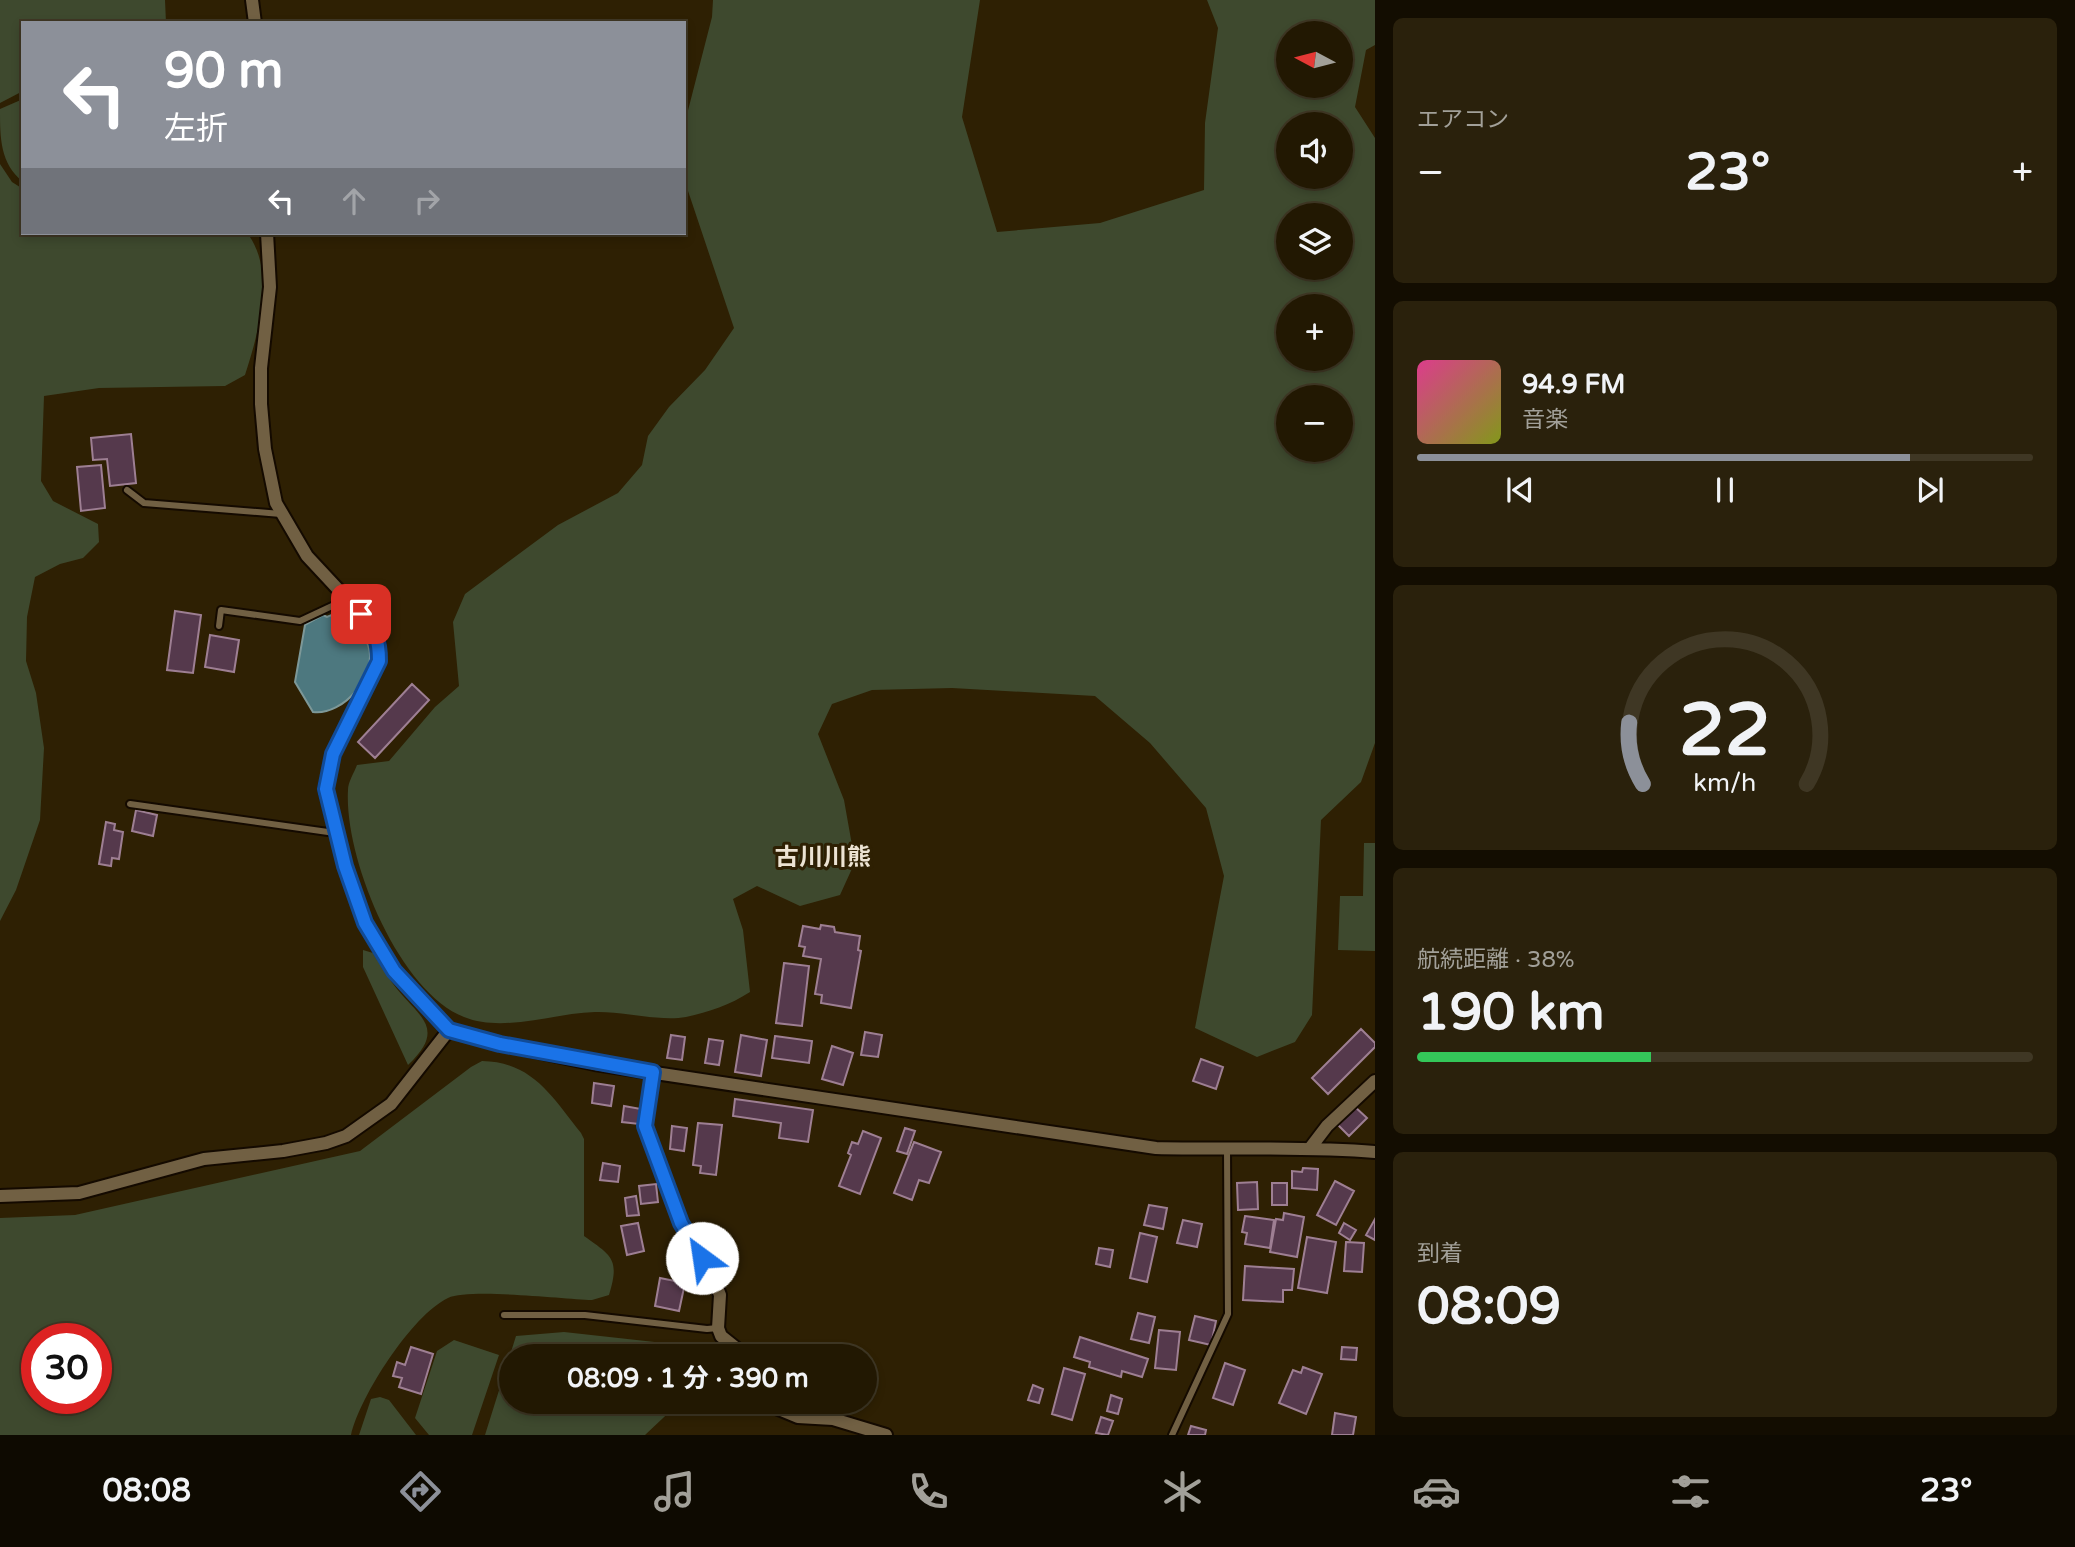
<!DOCTYPE html>
<html lang="ja">
<head>
<meta charset="utf-8">
<style>
  body { margin:0; font-family:"Varela Round","Noto Sans JP",sans-serif; background:#2a210c; color:#f1f3f6; height:100vh; display:flex; flex-direction:column; font-size:26px; white-space:nowrap }
  * { box-sizing:border-box; margin:0 }
  p { font-size:23px; color:#a2a099 }
  .icon { flex:none; width:38px; height:38px; fill:none; stroke:currentColor; stroke-width:2; stroke-linecap:round; stroke-linejoin:round }
  .map { position:relative; flex:1; overflow:hidden }
  .side { display:flex; flex-direction:column; gap:18px; padding:18px; background:#130d01; width:700px }
  .side>* { flex:none }
  .hud { position:absolute; left:21px; top:21px; width:665px; height:214px; border-radius:0px; box-shadow:0 4px 10px #0003,0 0 0 2px #3f3724; background:#8c9099; color:#fff; overflow:hidden }
  .needle { width:46px; rotate:277deg }
  .controls { position:absolute; left:1276px; top:21px; display:grid; gap:14px }
  .controls a { display:grid; place-items:center; width:77px; height:77px; border-radius:50%; background:#221802; box-shadow:0 4px 10px #0003,0 0 0 2px #3f3724; font-size:35px }
  .speed { position:absolute; left:21px; top:1323px; display:flex; gap:14px; font-size:35px; font-weight:700; text-align:center }
  .speed>* { display:grid; place-content:center; width:91px; height:91px; border-radius:50%; background:#221802; box-shadow:0 4px 10px #0003,0 0 0 2px #3f3724; line-height:1 }
  .speed .limit { border:10px solid #d22; background:#fff; color:#111 }
  .pin { position:absolute; display:grid; place-items:center; width:60px; height:60px; color:#fff; margin:-30px; border-radius:14px; box-shadow:0 4px 10px #0006 }
  .me { position:absolute; width:77px; margin:-38px; rotate:329deg; stroke-linejoin:round; filter:drop-shadow(0 0 5px #0008) }
  .turn { display:flex; align-items:center; gap:24px; height:147px; padding:0 28px; font-size:32px }
  .turn .icon { width:91px; height:91px; stroke-width:2.5 }
  .turn b { display:block; font-size:49px; line-height:60px }
  .lanes { display:flex; align-items:center; height:66px; padding:0 28px; background:#0003; justify-content:center; gap:35px; direction:ltr }
  .lanes .off { opacity:.35 }
  .big { font-size:52px; font-weight:700; line-height:1.1 }
  .side .widget { flex:1; display:flex; flex-direction:column; justify-content:center; gap:10px; min-width:0; padding:0 24px; border-radius:10px; background:#2a210c }
  .side .dial { align-items:center; gap:0 }
  .dial svg { height:182px; overflow:visible; fill:none; stroke:#3f3724; stroke-width:7; stroke-linecap:round; text-anchor:middle }
  .dial text { fill:#f1f3f6; stroke:none }
  .song { display:flex; align-items:center; gap:21px }
  .cover { width:84px; height:84px; border-radius:10px; background:linear-gradient(135deg,hsl(330 70% 55%),hsl(70 70% 35%)) }
  .played { height:7px; border-radius:4px; background:linear-gradient(90deg,#8c9099 80%,#3f3724 80%) }
  .keys { display:flex; justify-content:space-around; direction:ltr }
  .heat { display:flex; justify-content:space-between; align-items:center; font-size:38px; direction:ltr }
  .charge { height:10px; border-radius:5px; background:linear-gradient(90deg,#34c759 38%,#3f3724 0) }
  .trip { position:absolute; left:499px; top:1344px; width:378px; height:70px; border-radius:35px; background:#221802; box-shadow:0 4px 10px #0003,0 0 0 2px #3f3724; font-weight:700; line-height:70px; text-align:center }
  .tab-bar { display:flex; height:112px; justify-content:space-around; align-items:center; background:#0e0a01; color:#a2a099 }
  .tab-bar .icon { width:49px; height:49px }
  .tab-bar .active { color:#8c9099 }
  .tab-bar b { font-size:32px; color:#f1f3f6 }
  main { display:flex; flex:1; min-height:0 }
  .map>svg:first-child { display:block }
  .green { fill:#3e492e; fill-rule:evenodd }
  .water { fill:#4d787f; stroke:#7d9898; stroke-width:2 }
  .building { fill:#55394c; stroke:#9e7f93; stroke-width:2 }
  .lines { fill:none; stroke-linecap:round; stroke-linejoin:round }
  .lane-casing { stroke:#140a00; stroke-width:10 }
  .street-casing { stroke:#140a00; stroke-width:16 }
  .lane { stroke:#716043; stroke-width:6 }
  .street { stroke:#716043; stroke-width:12 }
  .route-casing { stroke:#114b97; stroke-width:18 }
  .route { stroke:#1a73e8; stroke-width:12 }
  .labels { text-anchor:middle; dominant-baseline:central; stroke-width:6; stroke-linejoin:round; paint-order:stroke }
  .quarter-label { font-size:24px; font-weight:bold; fill:#ece3d3; stroke:#2e2003 }
</style>
</head>
<body>
<main>
<div class="map">
<svg width="1375" height="1435" viewBox="0 0 1375 1435">
  <rect width="100%" height="100%" fill="#2e2003"/>
  <path class="green" d="M0 0H165L166 23H23V91L0 103Z
    M713 0H980L962 117 997 232 1100 223 1204 190 1205 123 1218 28 1207 0H1375V45L1366 50 1355 107 1375 138V743L1361 782 1321 820 1312 1015 1295 1042 1257 1057 1195 1028 1224 876 1206 808 1150 743 1095 696 952 688 872 690 832 704 818 734 844 800 855 862 840 895 800 906 757 886 733 899 743 930 750 992C730 1005 709 1012 686 1017 660 1022 623 1011 595 1012 554 1013 504 1033 464 1017 398 991 344 857 348 790 348 782 354 773 357 765L389 761 435 707 459 686 453 622 465 594 558 525 618 493 642 465 648 436 669 407 705 370 734 328 684 179V126L712 17ZM1340 33V86H1288V33ZM1340 124V177H1288V124ZM1340 215V268H1288V215ZM1340 306V359H1288V306ZM1340 397V450H1288V397Z
    M23 99V182C0 163 0 138 0 109Z
    M0 164 12 182 23 189V233H247C277 271 258 334 245 375L225 386 99 388 44 396 41 481 53 501 98 524 99 542 83 558 60 564 35 577 27 617 26 661 36 693 44 748 40 820 16 890 0 921Z
    M1364 843H1375V951L1338 950 1340 896H1363Z
    M363 950 373 953C381 965 388 978 397 989 421 1018 446 1029 408 1065L363 967Z
    M482 1061C533 1062 552 1097 581 1133L584 1139V1236C612 1256 620 1259 609 1295L592 1300C562 1299 470 1288 448 1298 412 1315 360 1396 351 1435H0V1218L75 1215 360 1151 471 1067ZM37 1339H96V1398H37Z
    M564 1332 700 1347 696 1356H511V1402H680L645 1435H485L516 1336Z
    M454 1340 499 1355 472 1435H429L415 1418 437 1351Z
    M380 1397 389 1400 416 1435H359L371 1399Z"/>
  <path class="water" d="M339 612C351 622 363 631 368 645 379 675 343 716 313 712L295 682 305 625 323 615 327 617Z"/>
  <path class="building" d="M131 434 136 483 110 486 107 459 93 460 91 438Z
    M101 465 105 508 81 511 77 467Z
    M175 611 201 615 193 673 167 670Z
    M210 635 239 640 234 672 205 667Z
    M412 684 429 700 375 758 358 742Z
    M136 810 157 815 153 836 132 831Z
    M106 822 115 824 114 830 123 832 119 859 112 858 111 866 99 864Z
    M821 925 834 927 835 932 860 936 858 950 861 951 851 1008 821 1003 822 995 815 994 821 959 803 956 805 947 799 946 803 926 820 929Z
    M784 963 809 966 802 1026 776 1023Z
    M1361 1029 1375 1043V1047L1328 1094 1312 1078Z
    M865 1032 882 1035 878 1057 861 1055Z
    M671 1035 685 1037 682 1060 667 1058Z
    M741 1035 767 1040 761 1076 735 1072Z
    M775 1036 812 1041 809 1063 772 1058Z
    M709 1039 723 1041 719 1065 705 1063Z
    M832 1046 853 1053 843 1085 822 1079Z
    M1201 1059 1223 1067 1216 1089 1193 1081Z
    M594 1083 614 1086 611 1106 592 1103Z
    M735 1099 813 1110 808 1142 779 1138 781 1123 733 1116Z
    M624 1106 641 1109 639 1124 622 1122Z
    M1354 1106 1367 1118 1349 1136 1337 1124Z
    M698 1123 722 1125 716 1175 700 1173 701 1166 693 1165Z
    M672 1126 687 1128 684 1151 670 1149Z
    M905 1128 915 1131 907 1154 897 1151Z
    M863 1131 881 1138 860 1194 839 1186 851 1155 848 1153 852 1142 858 1144Z
    M914 1142 941 1152 929 1183 919 1180 912 1200 894 1193Z
    M603 1163 620 1166 618 1182 600 1180Z
    M1303 1168 1318 1169 1317 1190 1292 1188V1171L1302 1172Z
    M1335 1181 1354 1191 1336 1225 1317 1215Z
    M1257 1182 1258 1209 1238 1210 1237 1183Z
    M1272 1183H1287V1205H1272Z
    M656 1184 658 1202 641 1204 639 1186Z
    M636 1196 639 1215 627 1216 625 1198Z
    M1149 1205 1167 1208 1163 1229 1144 1225Z
    M1284 1213 1304 1217 1297 1257 1270 1252 1276 1219 1283 1220Z
    M1245 1216 1274 1220 1270 1248 1245 1244 1247 1233 1242 1232Z
    M1375 1219V1240L1366 1235Z
    M1183 1220 1202 1224 1197 1247 1177 1243Z
    M638 1223 644 1251 627 1255 621 1226Z
    M1344 1223 1356 1230 1350 1240 1339 1233Z
    M1140 1233 1157 1237 1147 1282 1130 1278Z
    M1307 1237 1336 1242 1327 1293 1298 1288Z
    M1346 1242 1364 1243 1362 1272 1344 1271Z
    M1099 1248 1113 1250 1110 1267 1096 1264Z
    M1245 1266 1294 1269 1292 1290H1283V1302L1243 1300Z
    M660 1278 685 1283 679 1311 655 1306Z
    M1138 1313 1155 1317 1149 1343 1131 1339Z
    M1195 1316 1216 1321 1211 1345 1189 1340Z
    M1159 1330 1180 1332 1176 1370 1155 1368Z
    M1080 1337 1148 1359 1142 1377 1122 1371 1121 1377 1089 1367 1090 1362 1074 1357Z
    M411 1347 433 1354 421 1394 399 1387 402 1378 393 1376 397 1362 405 1365Z
    M1342 1347 1357 1348 1356 1360 1341 1359Z
    M1225 1363 1245 1370 1233 1405 1213 1398Z
    M1303 1367 1322 1374 1306 1414 1279 1403 1293 1370 1301 1373Z
    M1064 1368 1085 1374 1072 1420 1052 1414Z
    M1033 1385 1043 1389 1039 1403 1028 1400Z
    M1111 1395 1122 1399 1118 1414 1107 1411Z
    M1335 1413 1356 1417 1353 1435H1332Z
    M1101 1417 1113 1421 1108 1435 1096 1433Z
    M1191 1426 1206 1430 1205 1435H1188Z"/>
  <g class="lines">
    <g class="lane-casing">
      <path id="lane" d="M127 490 144 503 281 514
        M219 626 221 610 300 621 347 599
        M130 804 335 833
        M504 1315H585L707 1329 718 1328
        M1172 1435 1228 1314 1227 1150"/>
    </g>
    <g class="street-casing">
      <path id="street" d="M252 0 255 23
        M267 233 270 287 261 368V404L265 449 276 503 307 556 375 629 379 644V661L333 754 325 789 345 866 365 924 394 971 449 1030 500 1044 595 1064 1156 1148C1229 1150 1302 1146 1375 1152
        M653 1072 645 1126 681 1223 712 1275 720 1295 718 1328 721 1336 746 1356
        M1311 1147 1327 1126 1375 1081
        M0 1196 79 1193 204 1159 283 1151 326 1143 346 1136 391 1104 449 1030
        M762 1402 798 1417 833 1419 886 1435"/>
    </g>
    <use href="#lane" class="lane"/>
    <use href="#street" class="street"/>
  </g>
  <g class="lines">
    <g class="route-casing">
      <path id="route" d="M361 614C375 630 379 639 379 661L333 754 326 789 345 866 365 923 394 971 449 1030 500 1044 653 1072 645 1126 681 1223 702 1258"/>
    </g>
    <use href="#route" class="route"/>
  </g>
  <g class="labels">
    <g class="quarter-label">
      <text x="823" y="857">古川川熊</text>
    </g>
  </g>
</svg>
<div class="controls">
<a><svg class="needle" viewBox="-14 -14 28 28"><path d="M0-13l5 13h-10z" fill="#e53935"/><path d="M0 13l5-13h-10z" fill="#a2a099"/></svg></a>
<a><svg class="icon" aria-label="sound" viewBox="0 0 24 24"><path d="M4 9h4l5-4v14l-5-4H4zM17 9q2 3 0 6"/></svg></a>
<a><svg class="icon" aria-label="layers" viewBox="0 0 24 24"><path d="M12 4l9 5-9 5-9-5zM3 14l9 5 9-5"/></svg></a>
<a>+</a>
<a>−</a>
</div>
<div class="speed"><div class="limit">30</div></div>
<div class="pin" style="left:361px;top:614px;background:#d93025"><svg class="icon" aria-label="arrive" viewBox="0 0 24 24"><path d="M6 21V4h12l-3 4 3 4H6"/></svg></div>
<svg class="me" style="left:702px;top:1258px" viewBox="-20 -20 40 40"><circle r="19" fill="#fff"/><path d="M0-13L10 11 0 6-10 11z" fill="#1a73e8"/></svg>
<div class="trip">08:09 · 1 分 · 390 m</div>
<div class="hud">
<div class="turn"><svg class="icon" aria-label="left" viewBox="0 0 24 24"><path d="M17 20v-9H6M10 6l-5 5 5 5"/></svg><div><b>90 m</b>左折</div></div>
<div class="lanes"><svg class="icon" aria-label="left" viewBox="0 0 24 24"><path d="M17 20v-9H6M10 6l-5 5 5 5"/></svg><svg class="icon off" aria-label="ahead" viewBox="0 0 24 24"><path d="M12 20V5M6 11l6-6 6 6"/></svg><svg class="icon off" aria-label="right" viewBox="0 0 24 24"><path d="M7 20v-9h11M14 6l5 5-5 5"/></svg></div>
</div>
</div>
<section class="side">
<div class="widget"><p>エアコン</p>
<div class="heat"><a>−</a><b class="big">23°</b><a>+</a></div>
</div>
<div class="widget">
<div class="song"><i class="cover"></i><div><b>94.9 FM</b><p>音楽</p></div></div>
<div class="played"></div>
<div class="keys"><svg class="icon" aria-label="previous" viewBox="0 0 24 24"><path d="M18 5L8 12l10 7zM5 5v14"/></svg><svg class="icon" aria-label="pause" viewBox="0 0 24 24"><path d="M8 5v14M16 5v14"/></svg><svg class="icon" aria-label="next" viewBox="0 0 24 24"><path d="M6 5l10 7-10 7zM19 5v14"/></svg></div>
</div>
<div class="widget dial"><svg viewBox="0 0 100 80">
<path d="M14 69A42 42 0 1 1 86 69"/>
<path d="M14 69A42 42 0 0 1 8 42" stroke="#8c9099"/>
<text x="50" y="56" font-size="32" font-weight="700">22</text>
<text x="50" y="72" font-size="11">km/h</text>
</svg></div>
<div class="widget"><p>航続距離 · 38%</p><b class="big">190 km</b><div class="charge"></div></div>
<div class="widget"><p>到着</p><b class="big">08:09</b></div>
</section>
</main>
<nav class="tab-bar">
<b>08:08</b>
<svg class="icon active" aria-label="directions" viewBox="0 0 24 24"><path d="M12 3l9 9-9 9-9-9zM9 14v-3h6M13 9l2 2-2 2"/></svg>
<svg class="icon" aria-label="music" viewBox="0 0 24 24"><path d="M9 18V5l10-2v13"/><circle cx="6" cy="18" r="3"/><circle cx="16" cy="16" r="3"/></svg>
<svg class="icon" aria-label="phone" viewBox="0 0 24 24"><path d="M5 4h4l2 5-3 2q2 4 5 5l2-3 5 2v4C11 20 4 13 5 4z"/></svg>
<svg class="icon" aria-label="climate" viewBox="0 0 24 24"><path d="M12 3v18M4 7l16 10M4 17L20 7"/></svg>
<svg class="icon" aria-label="car" viewBox="0 0 24 24"><path d="M5 17H2v-5l4-1 3-4h7l3 4 3 1v5h-3M9 17h6M6 11h13"/><circle cx="7" cy="17" r="2"/><circle cx="17" cy="17" r="2"/></svg>
<svg class="icon" aria-label="filters" viewBox="0 0 24 24"><path d="M4 7h16M4 17h16"/><circle cx="9" cy="7" r="2"/><circle cx="15" cy="17" r="2"/></svg>
<b>23°</b>
</nav>
</body>
</html>
